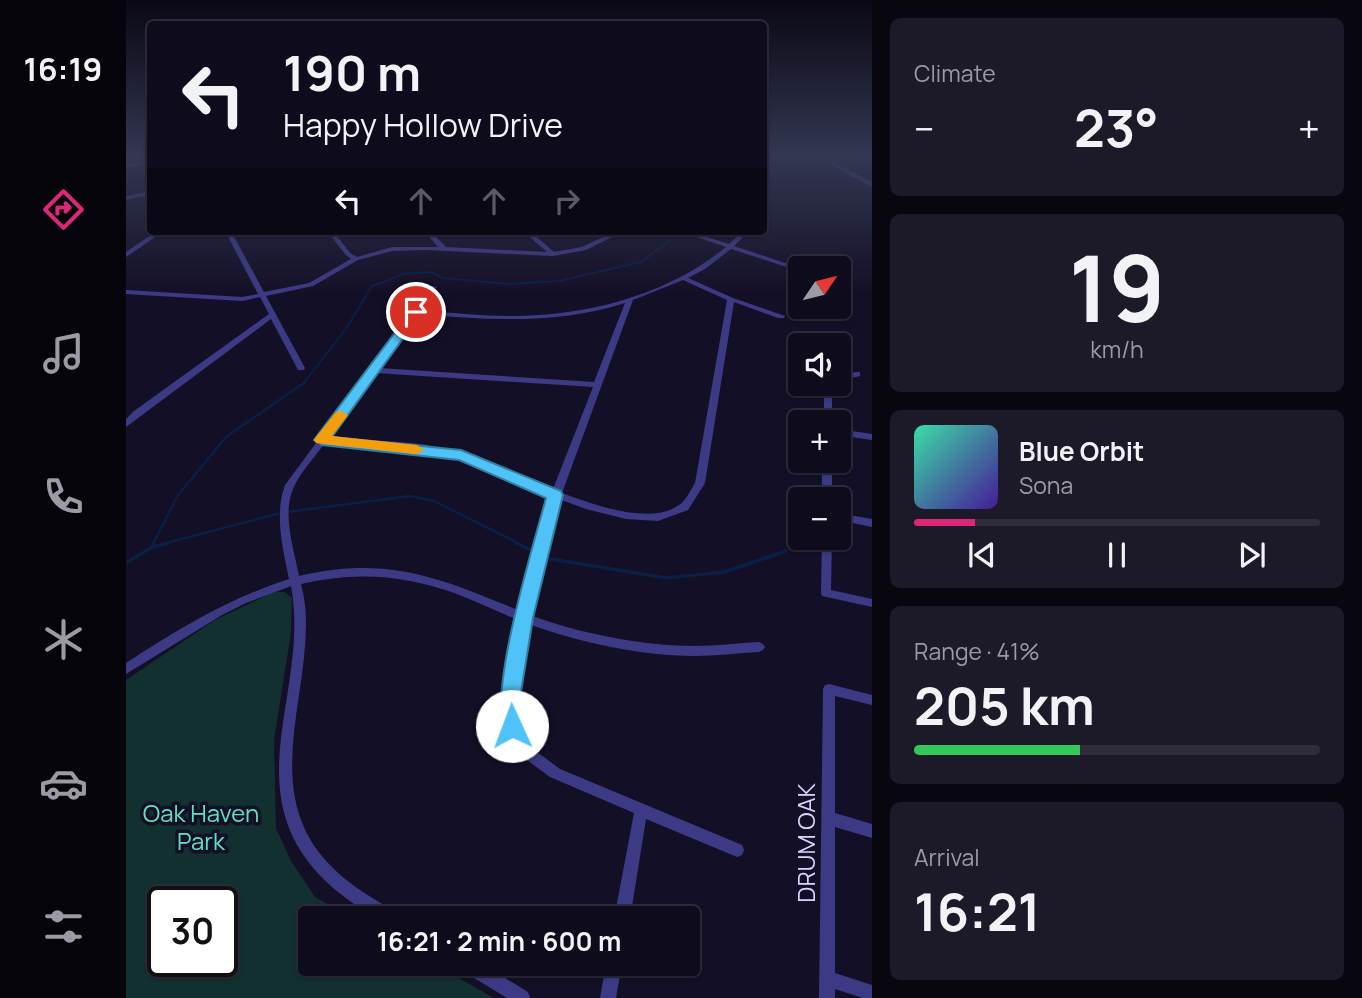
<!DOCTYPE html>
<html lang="en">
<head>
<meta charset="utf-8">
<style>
  body { margin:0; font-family:Manrope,sans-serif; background:#1c1929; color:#f1f3f6; height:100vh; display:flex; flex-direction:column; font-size:26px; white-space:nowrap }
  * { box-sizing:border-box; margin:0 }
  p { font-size:23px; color:#9b9ba3 }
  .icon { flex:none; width:38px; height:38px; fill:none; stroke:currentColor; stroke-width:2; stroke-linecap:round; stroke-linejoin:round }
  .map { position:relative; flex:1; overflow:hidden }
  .panel { display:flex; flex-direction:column; gap:18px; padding:18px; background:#08060f; width:490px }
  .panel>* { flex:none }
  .banner { position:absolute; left:21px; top:21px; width:620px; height:214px; border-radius:7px; box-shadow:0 2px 5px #0004,0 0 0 2px #2e2b3b; background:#0e0b1c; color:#f1f3f6; overflow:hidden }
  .needle { width:46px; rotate:55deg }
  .controls { position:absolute; left:662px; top:256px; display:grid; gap:14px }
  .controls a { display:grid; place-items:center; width:63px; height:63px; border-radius:7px; background:#0e0b1c; box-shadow:0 2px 5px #0004,0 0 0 2px #2e2b3b; font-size:35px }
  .speed { position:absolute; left:21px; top:886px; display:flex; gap:14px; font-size:35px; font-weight:700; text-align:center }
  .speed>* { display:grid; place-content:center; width:91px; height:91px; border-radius:50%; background:#0e0b1c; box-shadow:0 2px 5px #0004,0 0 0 2px #2e2b3b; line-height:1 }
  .speed .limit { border:4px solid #111; border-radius:10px; background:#fff; color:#111 }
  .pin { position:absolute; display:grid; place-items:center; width:60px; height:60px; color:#fff; margin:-30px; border:4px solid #fff; border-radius:50%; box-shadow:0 2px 7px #0007 }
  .me { position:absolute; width:77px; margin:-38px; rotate:358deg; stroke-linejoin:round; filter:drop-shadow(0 0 5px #0008) }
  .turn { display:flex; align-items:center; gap:24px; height:147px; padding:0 21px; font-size:32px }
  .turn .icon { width:91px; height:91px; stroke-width:2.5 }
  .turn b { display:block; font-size:49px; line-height:60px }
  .lanes { display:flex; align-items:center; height:66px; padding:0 21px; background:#0003; justify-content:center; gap:35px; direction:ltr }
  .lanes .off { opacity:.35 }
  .big { font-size:52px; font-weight:700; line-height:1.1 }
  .panel .widget { flex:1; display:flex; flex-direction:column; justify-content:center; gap:10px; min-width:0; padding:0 24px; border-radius:10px; background:#1c1929 }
  .panel .dial { align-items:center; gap:0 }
  .dial b { font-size:91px; line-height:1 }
  .song { display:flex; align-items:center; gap:21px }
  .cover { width:84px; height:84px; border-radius:10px; background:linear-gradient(135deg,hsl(160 70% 55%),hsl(260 70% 35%)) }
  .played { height:7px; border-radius:4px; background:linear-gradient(90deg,#db2777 15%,#2e2b3b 15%) }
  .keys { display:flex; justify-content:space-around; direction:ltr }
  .heat { display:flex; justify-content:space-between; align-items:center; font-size:38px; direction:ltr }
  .charge { height:10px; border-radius:5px; background:linear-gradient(90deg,#34c759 41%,#2e2b3b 0) }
  .trip { position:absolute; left:172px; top:906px; width:402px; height:70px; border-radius:7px; background:#0e0b1c; box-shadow:0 2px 5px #0004,0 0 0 2px #2e2b3b; font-weight:700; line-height:70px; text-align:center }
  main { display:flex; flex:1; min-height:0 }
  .dock { display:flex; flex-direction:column; width:126px; justify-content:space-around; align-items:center; background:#06040b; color:#9b9ba3 }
  .dock .icon { width:49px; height:49px }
  .dock .on { color:#db2777 }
  .dock b { font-size:32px; color:#f1f3f6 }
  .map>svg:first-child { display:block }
  .green { fill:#12302f; fill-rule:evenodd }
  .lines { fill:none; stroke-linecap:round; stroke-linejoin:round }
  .stream-far2 { stroke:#0a1f44; stroke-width:2 }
  .stream-far1 { stroke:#0a1f44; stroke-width:2.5 }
  .stream { stroke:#0a1f44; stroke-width:3.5 }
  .minor { fill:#3d3a85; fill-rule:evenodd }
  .tertiary { fill:#3d3a85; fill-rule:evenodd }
  .route { fill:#4fc3f7; stroke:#337fa1; stroke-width:2 }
  .slow { fill:#f59e0b }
  .labels { text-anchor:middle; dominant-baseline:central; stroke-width:7; stroke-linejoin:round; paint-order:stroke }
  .near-park-label { font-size:24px; fill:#5fe0c0; stroke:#130f26 }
  .near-street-label { font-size:24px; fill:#d9d4ff; stroke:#130f26 }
</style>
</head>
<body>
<main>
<nav class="dock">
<b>16:19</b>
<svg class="icon on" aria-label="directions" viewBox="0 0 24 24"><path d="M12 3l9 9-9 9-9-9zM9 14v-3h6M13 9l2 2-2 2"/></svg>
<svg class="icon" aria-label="music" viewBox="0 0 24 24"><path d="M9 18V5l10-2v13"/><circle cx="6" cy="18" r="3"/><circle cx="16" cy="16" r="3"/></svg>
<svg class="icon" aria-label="phone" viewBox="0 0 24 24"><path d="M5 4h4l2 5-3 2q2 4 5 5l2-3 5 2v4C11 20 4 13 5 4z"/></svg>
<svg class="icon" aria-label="climate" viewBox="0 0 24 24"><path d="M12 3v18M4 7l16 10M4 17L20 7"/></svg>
<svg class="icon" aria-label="car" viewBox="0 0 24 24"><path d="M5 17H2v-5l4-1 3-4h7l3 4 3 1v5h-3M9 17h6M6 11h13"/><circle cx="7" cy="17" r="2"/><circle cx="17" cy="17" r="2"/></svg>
<svg class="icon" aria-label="filters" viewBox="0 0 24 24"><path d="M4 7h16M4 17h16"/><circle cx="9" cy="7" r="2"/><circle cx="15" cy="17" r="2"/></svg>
</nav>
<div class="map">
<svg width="746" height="998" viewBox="0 0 746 998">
  <rect width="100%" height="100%" fill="#130f26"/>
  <path class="green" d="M148 592H159L166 598 165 633 148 740 150 828 165 861 189 897 227 919H184V964H308L368 998H0V680L89 620ZM37 901H96V961H37Z"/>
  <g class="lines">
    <path class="stream-far2" d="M176 385 220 329 245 287 277 274 305 272 317 278 382 284 433 281 515 262 546 239"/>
    <path class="stream-far1" d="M161 512 284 496 308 501 394 544
      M27 544 52 495 101 436 178 383
      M36 544 151 514"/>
    <path class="stream" d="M390 543 407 551
      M26 547 43 543
      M425 559 541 578 598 572 660 551
      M0 563 26 547 28 543"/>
    <path class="minor" d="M24 161V164L0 168V164Z
      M24 191V195L0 200V196Z
      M31 231H38L0 257V252Z
      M99 231H105L138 292 183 283 225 259 220 255 201 231H207L224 253 231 257 266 247H312L298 231H304L320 247 421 252 397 231H404L428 252 456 247 490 231H498L460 250 427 256 300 250 266 251 232 260 187 286 140 296 179 368 178 370H172L171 368 145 319 0 427V419L8 411 143 314 134 297 116 301 0 294V290L116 297 132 294Z
      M553 231H562L603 244 617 231H623L608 246 665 265V267H661L605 249 579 269 562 278 607 298 659 316 658 318H652L608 302 579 483 562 510 532 521 500 519 460 509 433 499 429 511 404 615C451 633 518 646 568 646 590 646 611 643 633 642L637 644 639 647 637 650 633 652C611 653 589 656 568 656 514 656 453 642 402 624L390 698 392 725 407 749 434 769 616 845 618 850 616 855 611 857 520 819 504 919H488L508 813 424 777 397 757 380 726 378 698 392 620C372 612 352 602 331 594 280 575 228 571 175 584 178 596 180 608 180 621 181 704 136 794 203 864 223 886 249 899 273 914L275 919C269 919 260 920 254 919 244 916 213 894 205 886 104 795 185 694 165 586L120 603 96 615 0 674V663C52 629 104 598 163 579 157 548 148 515 159 485L306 286 311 287 295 310C325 313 356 316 387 316 460 316 542 295 600 247ZM557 280 601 300 569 483C565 489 560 501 553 505 524 526 466 504 436 493L507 300ZM499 303 468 382 253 368 292 314C363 320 429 325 499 303ZM250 373 467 387 427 489C398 477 368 462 337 453 294 440 247 441 203 438ZM199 443C242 447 287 446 329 457 362 465 393 483 425 496L419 511 394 611C314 578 262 555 173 576 168 549 156 515 167 489 174 472 189 457 199 443Z
      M731 372H734V376L712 381V376Z
      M702 383H710L706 390V422H698V390Z
      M712 429 746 434V440L712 435Z
      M696 460H706V499H696Z
      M712 513 746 519V527L712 520Z
      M696 537H706L705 590 746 599V607L696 596 695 593Z
      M703 684 746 695V705L709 696V813L746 824V838L709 827V973L746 985V998H737L709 989V998H693L697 689 699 685Z
      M333 964H356L402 992 404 998H381L335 970Z
      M480 964H496L490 998H474Z"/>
    <path class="tertiary" d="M688 156H695L746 182V187Z"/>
  </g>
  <linearGradient id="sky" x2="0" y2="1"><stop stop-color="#0a0815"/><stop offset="0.53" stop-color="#333752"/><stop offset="1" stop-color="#333752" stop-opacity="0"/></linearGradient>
  <rect width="746" height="295" fill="url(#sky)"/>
  <path class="route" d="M290 309 296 312 206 437 335 450 435 491 437 495 407 618 394 698 397 726 394 733 386 736 379 733C361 693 408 544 420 498L333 460 196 445 188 440 286 310Z"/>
  <path class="slow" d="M215 411 222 415 206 436 291 445 298 450 291 454 190 443 188 440 190 437 210 412Z"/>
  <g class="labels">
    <g class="near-park-label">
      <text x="75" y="812">Oak Haven<tspan x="75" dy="28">Park</tspan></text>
    </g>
    <g class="near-street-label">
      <text transform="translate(679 843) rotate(-90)">DRUM OAK</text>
    </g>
  </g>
</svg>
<div class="controls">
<a><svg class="needle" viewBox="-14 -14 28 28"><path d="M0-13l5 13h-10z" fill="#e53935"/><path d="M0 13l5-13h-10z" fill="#9b9ba3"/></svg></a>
<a><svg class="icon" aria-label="sound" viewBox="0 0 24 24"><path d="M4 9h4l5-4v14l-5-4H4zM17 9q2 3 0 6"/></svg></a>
<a>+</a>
<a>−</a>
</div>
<div class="speed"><div class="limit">30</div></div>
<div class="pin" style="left:290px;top:312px;background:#d93025"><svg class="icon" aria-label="arrive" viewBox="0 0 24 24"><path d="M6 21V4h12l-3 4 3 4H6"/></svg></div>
<svg class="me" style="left:386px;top:726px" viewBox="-20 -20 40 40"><circle r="19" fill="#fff"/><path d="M0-13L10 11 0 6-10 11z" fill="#4fc3f7"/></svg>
<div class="trip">16:21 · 2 min · 600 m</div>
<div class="banner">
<div class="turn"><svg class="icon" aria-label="left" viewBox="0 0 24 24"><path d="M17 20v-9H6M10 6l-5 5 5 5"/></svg><div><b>190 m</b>Happy Hollow Drive</div></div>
<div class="lanes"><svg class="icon" aria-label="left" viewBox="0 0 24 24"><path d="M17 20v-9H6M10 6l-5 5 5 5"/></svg><svg class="icon off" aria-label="ahead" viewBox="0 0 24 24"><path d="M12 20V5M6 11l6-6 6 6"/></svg><svg class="icon off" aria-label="ahead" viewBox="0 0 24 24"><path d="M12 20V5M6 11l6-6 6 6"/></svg><svg class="icon off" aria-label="right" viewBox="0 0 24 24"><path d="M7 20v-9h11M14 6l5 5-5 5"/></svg></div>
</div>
</div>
<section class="panel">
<div class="widget"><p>Climate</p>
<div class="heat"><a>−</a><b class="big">23°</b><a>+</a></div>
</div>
<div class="widget dial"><b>19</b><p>km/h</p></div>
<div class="widget">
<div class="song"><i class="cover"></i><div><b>Blue Orbit</b><p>Sona</p></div></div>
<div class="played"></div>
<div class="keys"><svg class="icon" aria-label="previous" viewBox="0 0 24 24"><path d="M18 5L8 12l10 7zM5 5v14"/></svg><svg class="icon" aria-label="pause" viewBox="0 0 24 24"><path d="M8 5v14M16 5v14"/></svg><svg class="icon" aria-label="next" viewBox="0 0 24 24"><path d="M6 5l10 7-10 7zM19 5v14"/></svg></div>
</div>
<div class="widget"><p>Range · 41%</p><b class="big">205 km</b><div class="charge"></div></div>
<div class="widget"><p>Arrival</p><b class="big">16:21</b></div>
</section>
</main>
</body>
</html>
